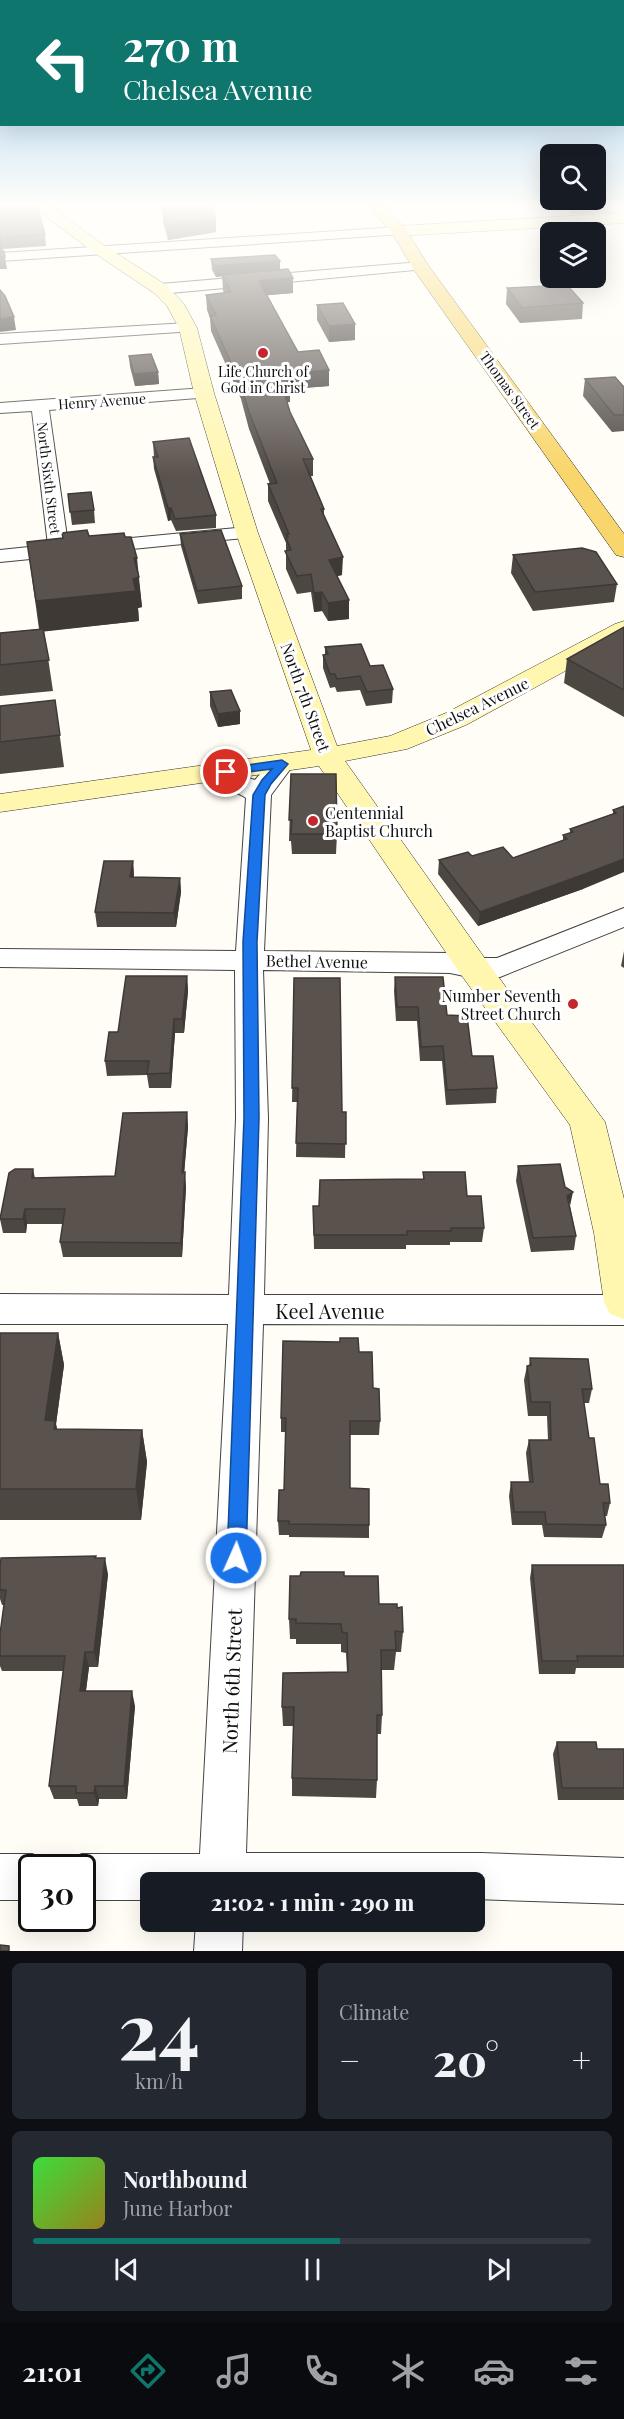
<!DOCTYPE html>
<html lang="en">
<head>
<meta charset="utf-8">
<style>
  body { margin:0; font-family:"Playfair Display",serif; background:#242831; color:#f1f3f6; height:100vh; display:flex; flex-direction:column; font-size:22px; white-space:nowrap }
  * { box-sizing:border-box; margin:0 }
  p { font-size:20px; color:#9ea1a6 }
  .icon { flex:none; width:33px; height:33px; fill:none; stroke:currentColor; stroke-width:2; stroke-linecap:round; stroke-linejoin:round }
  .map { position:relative; height:1951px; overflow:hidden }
  .sheet { display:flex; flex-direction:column; gap:12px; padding:12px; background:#0d0f14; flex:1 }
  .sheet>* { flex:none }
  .top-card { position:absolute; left:0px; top:0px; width:624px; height:126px; box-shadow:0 6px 24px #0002; background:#0f766e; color:#fff; overflow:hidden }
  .buttons { position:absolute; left:540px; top:144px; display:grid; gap:12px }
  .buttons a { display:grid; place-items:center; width:66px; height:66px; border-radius:9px; background:#171b24; box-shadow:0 6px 24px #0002; font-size:30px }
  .speed { position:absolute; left:18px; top:1854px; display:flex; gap:12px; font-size:30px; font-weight:700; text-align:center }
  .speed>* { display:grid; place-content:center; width:78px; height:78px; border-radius:50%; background:#171b24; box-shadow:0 6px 24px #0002; line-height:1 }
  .speed .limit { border:3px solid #111; border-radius:9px; background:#fff; color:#111 }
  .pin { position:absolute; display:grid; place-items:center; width:51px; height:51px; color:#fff; margin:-26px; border:3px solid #fff; border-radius:50%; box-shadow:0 2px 6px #0007 }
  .me { position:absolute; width:66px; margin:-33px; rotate:2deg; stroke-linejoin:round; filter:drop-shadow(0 0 4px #0008) }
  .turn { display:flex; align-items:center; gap:21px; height:126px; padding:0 24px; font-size:27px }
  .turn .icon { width:78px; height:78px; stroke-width:2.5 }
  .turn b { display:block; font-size:42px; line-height:51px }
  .big { font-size:45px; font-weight:800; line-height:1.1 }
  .sheet .widget { flex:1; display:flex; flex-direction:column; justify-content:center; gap:9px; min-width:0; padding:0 21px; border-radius:9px; background:#242831 }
  .sheet .dial { align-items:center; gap:0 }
  .dial b { font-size:78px; line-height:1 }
  .song { display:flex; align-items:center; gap:18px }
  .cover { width:72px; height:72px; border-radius:9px; background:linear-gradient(135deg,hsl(120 70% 55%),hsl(50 70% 35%)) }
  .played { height:6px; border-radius:3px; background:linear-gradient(90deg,#0f766e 55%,#363941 55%) }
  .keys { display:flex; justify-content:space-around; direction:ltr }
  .heat { display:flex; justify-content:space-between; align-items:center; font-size:33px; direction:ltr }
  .sheet .tiles { flex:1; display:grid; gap:12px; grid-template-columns:1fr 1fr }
  .widget:last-child { grid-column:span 2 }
  .trip { position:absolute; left:140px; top:1872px; width:345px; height:60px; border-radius:9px; background:#171b24; box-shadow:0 6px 24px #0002; font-weight:800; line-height:60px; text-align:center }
  .dock { display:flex; height:96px; justify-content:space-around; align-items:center; background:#090b0e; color:#9ea1a6 }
  .dock .icon { width:42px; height:42px }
  .dock .active { color:#0f766e }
  .dock b { font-size:27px; color:#f1f3f6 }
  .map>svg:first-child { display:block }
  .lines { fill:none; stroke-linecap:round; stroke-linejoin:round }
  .street-casing { stroke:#444; stroke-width:2 }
  .secondary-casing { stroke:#333; stroke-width:1 }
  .primary-casing { stroke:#222; stroke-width:1 }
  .street { fill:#fff; fill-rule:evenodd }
  .secondary { fill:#fff6b0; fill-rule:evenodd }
  .primary { fill:#f9d66b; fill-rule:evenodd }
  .wall { fill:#4d4742 }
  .shaded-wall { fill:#3f3936 }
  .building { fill:#5a524d; stroke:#3f3936; stroke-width:1.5 }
  .route { fill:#1a73e8; stroke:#114b97; stroke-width:1.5 }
  .poi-dot { fill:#c4262e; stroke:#fff; stroke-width:2 }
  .labels { text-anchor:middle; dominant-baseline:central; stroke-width:6; stroke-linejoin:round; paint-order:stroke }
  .far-poi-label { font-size:14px; fill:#111; stroke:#fff }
  .far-street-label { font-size:14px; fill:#111; stroke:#fff }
  .street-label { font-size:16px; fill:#111; stroke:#fff }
  .poi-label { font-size:16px; fill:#111; stroke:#fff; text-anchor:start }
  .near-street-label { font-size:20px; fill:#111; stroke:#fff }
</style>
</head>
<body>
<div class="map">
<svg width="624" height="1951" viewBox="0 0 624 1951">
  <rect width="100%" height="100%" fill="#fffdf5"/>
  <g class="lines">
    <g class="street-casing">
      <path id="street" d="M602 203H617L624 208V219L619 218Z
        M399 227 406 231 404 234 0 261V253Z
        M420 262 425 263 427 266 425 269 160 294 152 289 160 284Z
        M188 323 196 328 194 331 0 344V334Z
        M204 388 210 389 213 393 210 397 49 410 68 544 247 527 254 529 257 533 254 537 0 562V550L48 545 32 411 0 413V403Z
        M282 757 291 759 294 764 271 795 264 951 450 953 474 958H497L624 908V927L500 977 474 978 450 973 263 970 268 1118 264 1295H624V1325L263 1324 246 1853H481L624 1858V1904L474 1899V1882H150V1900H82V1868H63L66 1861 82 1854H200L228 1324H0V1294L229 1295 236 1118 235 970 0 967V949L236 951 246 798C233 788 208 787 200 774L203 769 212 767 255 780 273 759Z
        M0 1854H32L48 1861 51 1868H32V1900H0Z
        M196 1922H243L242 1951H194Z"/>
    </g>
    <g class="secondary-casing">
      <path id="secondary" d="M28 203H46L105 246 166 285 184 304 197 328 214 393 258 533 337 746 390 736 446 713 615 624 624 621V639L466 725 407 749 345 761 486 960 605 1122 624 1199V1319L610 1314 604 1302 594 1233 570 1125 462 976 319 766 0 812V794L311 750 236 533 194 393 179 328 167 306 154 293 93 252Z
        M624 213V223L399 236 391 231 399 226Z"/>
    </g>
    <g class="primary-casing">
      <path id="primary" d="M366 203H382L405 228 428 265 624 534V557L616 555 414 270 392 233Z"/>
    </g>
    <use href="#street" class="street"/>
    <use href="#secondary" class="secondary"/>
    <use href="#primary" class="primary"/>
  </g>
  <path class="wall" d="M0 203 45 234 46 246 3 249 1 250 0 257Z
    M165 203 216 218V232L168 240 163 222 162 208 165 207Z
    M561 203H609L608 212 572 214Z
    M0 257H5L7 269H0Z
    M211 259 280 261V270L293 278V293L267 295 298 352 329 370V386L290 389V402H287L290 412 313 459V476H310L324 509V517L342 575 337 576 349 600V619L328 621 322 611 314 612 311 592 297 594 286 569V543L268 501V484H270L249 429 241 399 211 331 210 318 207 310 206 295 224 293 223 290 222 276 216 277 212 270Z
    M507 288 583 303 582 319 520 323 506 304Z
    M317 305 355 324V340L329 342 317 320Z
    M129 356 158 372 159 384 135 386 130 367Z
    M585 379 624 387V431L612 432 583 396Z
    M153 442 216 515V528L176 531 171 520 168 521 158 483 154 469 153 457H154Z
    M68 494 94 510 95 523 72 525Z
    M180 534 242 586V599L198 604 181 546Z
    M89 536 138 574 142 607 138 608 139 621 44 631 53 691 0 696V633L39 629 27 542Z
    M513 555 617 584 614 602 533 611 511 573Z
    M624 627V717L564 683 567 659Z
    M325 647 370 666 393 689 392 703 366 706 360 690 337 692 335 687 330 688 323 668V655L325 654Z
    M210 692 240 724 218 727 210 706Z
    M55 700 64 767 0 774V706Z
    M291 774 337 834 336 854H292L291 841H289Z
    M624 806 583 889 478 926 438 874 439 860 472 856 513 858 563 840V835L570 833V829L613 814V810Z
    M133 861 134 877 180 878 181 892 176 927H97L95 912Z
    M624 951V968L621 966Z
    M187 976 188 991 184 1033H175L171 1088H149L147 1075 107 1076 105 1061 118 1032Z
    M395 977 447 1015 472 1056 497 1088 496 1103 446 1105 442 1061H420L417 1021H396L394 991Z
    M294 978 342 1112H346L345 1158 296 1157 297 1102H292Z
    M187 1112 188 1127 184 1173 186 1187 182 1257H63L60 1242 63 1224H27L26 1233H3L0 1219 33 1169 35 1178 115 1176Z
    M518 1166 570 1206 576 1236 574 1250 531 1252 516 1181Z
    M423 1172 467 1196 484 1228 482 1242H450V1245H406V1249H314L313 1206H319L423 1179Z
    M0 1333H58L64 1365 56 1424 57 1430H142L147 1462 141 1520H0Z
    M359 1352 373 1388 380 1421 379 1435H350V1488L369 1525V1538L289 1537V1535H279L278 1521 284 1490 286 1432H281V1418Z
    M530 1358 592 1389 589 1403H584L589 1438 600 1484 610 1503 607 1516H605L606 1525 602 1538 544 1537 542 1525H512L509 1496 511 1482H529L526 1453 529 1440H548L547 1416H528L524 1380 527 1366H529Z
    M96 1558 108 1574 98 1667H89L86 1691 135 1706 127 1799H99L98 1806H79L77 1799H54L49 1786 63 1671H2L0 1666V1634L4 1605H2L0 1599V1567Z
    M532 1565H624V1668H576L575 1674H539L530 1578Z
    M344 1576 379 1604 397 1608 403 1632 401 1652H396L394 1670H381L382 1715 381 1734H377V1780L376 1798 292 1796V1778L294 1726H283L282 1707 347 1672 346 1653 341 1652V1644H296V1639H290L289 1619Z
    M557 1742 597 1749H624V1800H558L553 1754Z"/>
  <path class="shaded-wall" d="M216 218V232L168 240 167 225Z
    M2 237 3 249 0 251V238Z
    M280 261V272L216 277 215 266Z
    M293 278V293L260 296 259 281Z
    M14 317 16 330 0 332V319Z
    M355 324V340L329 342V326Z
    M329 370V386L290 389V402L282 403V386L283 374Z
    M158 372 159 384 135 386 134 374Z
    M168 508H171V520L168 521Z
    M343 557 342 575 329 578V560Z
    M134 558H137L142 607 138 608 139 621 40 632 36 601 133 579Z
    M322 592V611L314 612V593Z
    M349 600V619L328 621V603Z
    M240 711V724L218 727V714Z
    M624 859V872L583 889 478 926 480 912Z
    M133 861 134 876 132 892 130 877Z
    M180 878 181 892 176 927 174 913Z
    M187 976 188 991 184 1033 182 1019Z
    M174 1019 175 1033 171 1088 170 1073Z
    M187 1112 188 1127 183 1187 182 1173Z
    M185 1172 186 1187 182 1257 181 1243Z
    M573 1192 570 1206 567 1196Z
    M25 1209 27 1224 26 1233 23 1219Z
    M58 1333 64 1365 56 1424 62 1452 45 1420Z
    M142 1430 147 1462 141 1520 136 1489Z
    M105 1558 108 1574 98 1667 94 1652Z
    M85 1652 89 1667 84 1705 80 1691Z
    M132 1691 135 1706 127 1799 124 1786Z
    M95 1786 99 1799 98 1806 94 1793Z"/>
  <path class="building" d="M0 203H36L45 234 0 238Z
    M165 203H209L216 218 167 225 162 208 167 207Z
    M571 203H609L573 205Z
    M0 250 4 251 5 257H0Z
    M275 255 280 261 215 266 211 259Z
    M288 269 293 278 259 281 298 352 319 350 329 370 283 374 290 386H282L290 412 313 459H303L324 509H321L343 557 329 560 349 600 328 603 322 592 314 593 311 574 297 576 285 551 291 550 286 538 288 537 286 534H289L268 484 277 483 249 412 240 383 210 316 216 315 206 295 231 292 222 275Z
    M567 285 583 303 522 308 507 288Z
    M0 290 5 296 14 317 0 319Z
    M343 303 355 324 329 326 317 305Z
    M151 354 158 372 134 374 129 356Z
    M615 377 624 387V415H614L585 379Z
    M189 438 216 515 175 519 171 508H168L157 471 153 457H158L153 442Z
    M91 492 94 510 70 512 68 494Z
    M87 530 89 536 124 533 125 537H131L137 558H134L139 577 133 579 136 591 36 601 27 542 63 538 62 533Z
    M221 530 242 586 197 591 180 534Z
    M582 548 596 552 617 584 535 592 513 555Z
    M624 627V690L567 659Z
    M43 629 49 660 0 665V633Z
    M361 644 370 666 383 665 393 689 367 692 360 676 337 679 335 674H330L323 655 328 654 325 647Z
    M231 690 240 711 218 714 210 692Z
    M55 700 60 735 0 742V706Z
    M291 774H336L337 834H291L292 820H289Z
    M624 806V859L585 874 480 912 439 860 468 852 472 856 503 847 513 858 567 839 563 835 573 832 570 829 616 813 613 810Z
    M104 861H133L130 877 180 878 174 913 95 912Z
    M126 976H187L182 1019H174L170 1073 147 1074 149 1061H105L109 1032H118Z
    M395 977H443L447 1015 467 1016 472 1056H493L497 1088 447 1090 443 1046 421 1047 418 1007H397Z
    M294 978H340L342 1112H346V1144L296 1143 298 1088H292Z
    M187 1112 182 1173 185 1172 181 1243 60 1242 65 1209H25L23 1219H0L9 1173 15 1169H33L32 1178 115 1176 123 1113Z
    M560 1164 565 1187 573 1192 567 1196 576 1236 533 1238 518 1166Z
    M423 1172H465L467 1196H481L484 1228H451V1231H407V1235H314L313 1206H319L320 1180 424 1179Z
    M0 1333H58L45 1420 55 1421 54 1429 142 1430 136 1489H0Z
    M340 1338H358L359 1352H372L373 1388 379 1389 380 1421H350V1488L369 1489V1525L289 1524V1521H278L279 1490H284L286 1418H281L283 1341 340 1342Z
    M530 1358 588 1359 592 1389H582L589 1438H594L600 1484H608L610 1503H603L606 1525 546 1524 545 1512H514L511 1482H533L529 1440H551L550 1402H531L527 1366 531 1365Z
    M96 1556 95 1558H105L94 1652H85L80 1691H132L124 1786H95L94 1793H76V1786H49L65 1656H0V1634L6 1590H0V1567L1 1558Z
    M532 1565H624V1656H577L578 1661H542Z
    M301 1572H344V1576H378L379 1604H397V1608L402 1607 403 1632 395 1631 396 1650H381L382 1715H377V1780L292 1778 294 1707H282L283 1673 348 1672 347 1633 342 1632 341 1624 296 1623V1619H289L290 1576H300Z
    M557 1742H596L597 1749H624V1788H562Z
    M0 1945 9 1946V1951H0Z"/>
  <linearGradient id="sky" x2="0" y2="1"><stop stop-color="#95c6ee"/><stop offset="0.43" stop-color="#fffefa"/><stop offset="1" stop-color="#fffefa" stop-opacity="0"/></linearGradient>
  <rect width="624" height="476" fill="url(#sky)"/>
  <path class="route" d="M282 760 288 764 271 784 265 795 257 942 259 1118 246 1558 243 1565 236 1567 229 1565 227 1558 244 1118 243 942 253 795 262 780 272 769 226 775 220 772 226 768Z"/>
  <g class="poi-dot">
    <circle cx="263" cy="353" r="6"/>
    <circle cx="313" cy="821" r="6"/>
    <circle cx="573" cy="1004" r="6"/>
  </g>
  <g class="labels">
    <g class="far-poi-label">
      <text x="263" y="371">Life Church of<tspan x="263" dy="16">God in Christ</tspan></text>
    </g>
    <g class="far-street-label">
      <text transform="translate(510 390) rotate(54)">Thomas Street</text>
      <text transform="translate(102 401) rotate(-4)">Henry Avenue</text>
      <text transform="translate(49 478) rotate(83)">North Sixth Street</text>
    </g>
    <g class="street-label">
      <text transform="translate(306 697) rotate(70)">North 7th Street</text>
      <text transform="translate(477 706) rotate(-26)">Chelsea Avenue</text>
      <text transform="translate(317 961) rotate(1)">Bethel Avenue</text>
    </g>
    <g class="poi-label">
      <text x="325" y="812">Centennial<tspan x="325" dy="18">Baptist Church</tspan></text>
      <text x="561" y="995" text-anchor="end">Number Seventh<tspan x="561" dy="18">Street Church</tspan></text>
    </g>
    <g class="near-street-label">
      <text x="330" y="1310">Keel Avenue</text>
      <text transform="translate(231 1681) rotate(-88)">North 6th Street</text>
    </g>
  </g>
</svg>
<div class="buttons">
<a><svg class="icon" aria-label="search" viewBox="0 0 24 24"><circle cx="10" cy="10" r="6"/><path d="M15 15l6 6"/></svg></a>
<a><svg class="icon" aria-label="layers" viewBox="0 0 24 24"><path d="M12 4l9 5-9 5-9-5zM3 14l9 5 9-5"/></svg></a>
</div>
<div class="speed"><div class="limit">30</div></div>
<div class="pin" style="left:226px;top:772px;background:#d93025"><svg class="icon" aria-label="arrive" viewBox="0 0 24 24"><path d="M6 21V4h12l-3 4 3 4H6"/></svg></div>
<svg class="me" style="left:236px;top:1558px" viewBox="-20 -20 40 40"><circle r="17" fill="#1a73e8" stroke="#fff" stroke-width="3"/><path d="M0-11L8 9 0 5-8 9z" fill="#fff"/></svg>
<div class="trip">21:02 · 1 min · 290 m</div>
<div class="top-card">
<div class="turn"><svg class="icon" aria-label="left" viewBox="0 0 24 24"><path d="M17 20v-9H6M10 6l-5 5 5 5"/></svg><div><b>270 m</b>Chelsea Avenue</div></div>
</div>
</div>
<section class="sheet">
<div class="tiles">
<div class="widget dial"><b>24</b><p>km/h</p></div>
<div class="widget"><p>Climate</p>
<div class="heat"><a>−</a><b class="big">20°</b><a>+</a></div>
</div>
<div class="widget">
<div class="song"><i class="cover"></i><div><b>Northbound</b><p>June Harbor</p></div></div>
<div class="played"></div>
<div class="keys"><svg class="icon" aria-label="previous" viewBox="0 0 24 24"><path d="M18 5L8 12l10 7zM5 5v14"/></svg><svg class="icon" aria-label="pause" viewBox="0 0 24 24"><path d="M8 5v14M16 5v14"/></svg><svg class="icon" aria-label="next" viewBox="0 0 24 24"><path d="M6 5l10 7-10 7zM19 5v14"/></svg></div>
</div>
</div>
</section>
<nav class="dock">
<b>21:01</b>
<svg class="icon active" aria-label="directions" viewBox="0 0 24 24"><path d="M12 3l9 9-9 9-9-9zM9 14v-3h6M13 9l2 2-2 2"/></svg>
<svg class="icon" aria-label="music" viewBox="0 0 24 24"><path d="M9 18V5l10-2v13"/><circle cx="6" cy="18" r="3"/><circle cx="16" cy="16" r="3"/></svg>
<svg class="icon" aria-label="phone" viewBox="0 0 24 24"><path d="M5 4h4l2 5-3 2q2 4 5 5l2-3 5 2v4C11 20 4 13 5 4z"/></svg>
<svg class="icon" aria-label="climate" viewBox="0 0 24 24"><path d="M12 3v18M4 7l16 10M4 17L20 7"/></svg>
<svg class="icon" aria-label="car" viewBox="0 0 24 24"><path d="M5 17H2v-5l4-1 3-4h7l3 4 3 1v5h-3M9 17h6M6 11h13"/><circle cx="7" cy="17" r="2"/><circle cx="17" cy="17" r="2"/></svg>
<svg class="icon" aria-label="filters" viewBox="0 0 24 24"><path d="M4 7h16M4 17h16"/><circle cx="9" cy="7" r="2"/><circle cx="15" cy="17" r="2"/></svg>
</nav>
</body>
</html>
